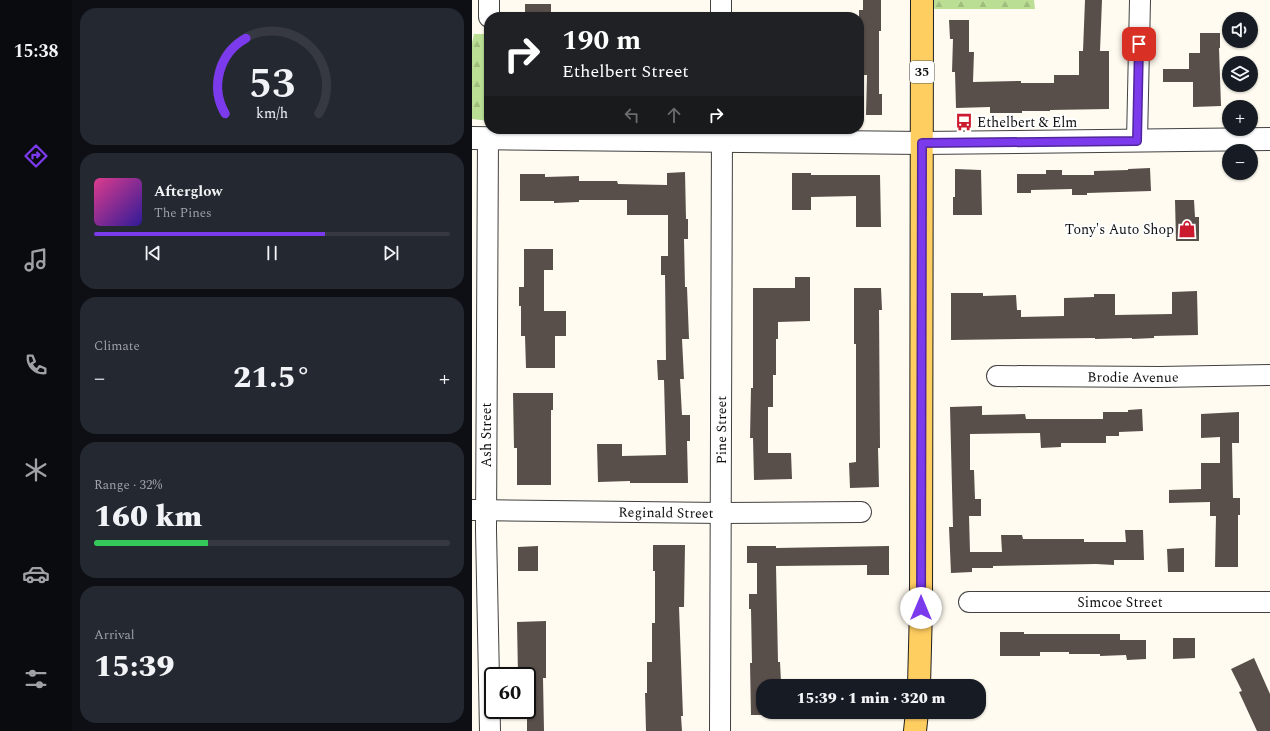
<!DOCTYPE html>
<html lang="en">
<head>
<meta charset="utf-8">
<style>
  body { margin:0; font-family:Spectral,serif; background:#242831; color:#f1f3f6; height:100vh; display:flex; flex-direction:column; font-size:15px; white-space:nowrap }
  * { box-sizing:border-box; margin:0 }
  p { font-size:13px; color:#9ea1a6 }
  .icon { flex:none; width:22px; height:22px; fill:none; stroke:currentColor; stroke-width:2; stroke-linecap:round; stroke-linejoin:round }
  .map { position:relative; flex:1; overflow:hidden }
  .sheet { display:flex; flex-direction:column; gap:8px; padding:8px; background:#0d0f14; width:400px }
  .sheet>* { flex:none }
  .banner { position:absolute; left:12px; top:12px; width:380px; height:122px; border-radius:16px; box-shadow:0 1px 3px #0004; background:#202124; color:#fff; overflow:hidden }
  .controls { position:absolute; left:750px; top:12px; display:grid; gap:8px }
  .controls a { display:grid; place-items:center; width:36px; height:36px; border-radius:50%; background:#171b24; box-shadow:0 1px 3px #0004; font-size:20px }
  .speed { position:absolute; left:12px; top:667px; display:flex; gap:8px; font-size:20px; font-weight:700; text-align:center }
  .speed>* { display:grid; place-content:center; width:52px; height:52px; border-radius:50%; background:#171b24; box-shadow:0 1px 3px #0004; line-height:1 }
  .speed .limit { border:2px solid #111; border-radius:6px; background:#fff; color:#111 }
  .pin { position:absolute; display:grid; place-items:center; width:34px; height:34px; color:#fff; margin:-17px; border-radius:8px; box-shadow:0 2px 6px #0006 }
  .me { position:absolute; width:44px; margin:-22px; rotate:0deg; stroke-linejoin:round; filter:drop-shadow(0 0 3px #0008) }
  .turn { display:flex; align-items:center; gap:14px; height:84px; padding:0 12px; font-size:18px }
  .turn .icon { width:52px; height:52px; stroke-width:2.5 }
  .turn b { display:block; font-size:28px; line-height:34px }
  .lanes { display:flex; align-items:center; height:38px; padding:0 12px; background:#0003; justify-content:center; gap:20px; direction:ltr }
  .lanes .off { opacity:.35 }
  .big { font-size:30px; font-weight:800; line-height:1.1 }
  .sheet .widget { flex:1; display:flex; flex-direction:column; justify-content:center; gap:6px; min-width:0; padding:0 14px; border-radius:16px; background:#242831 }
  .sheet .dial { align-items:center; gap:0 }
  .dial svg { height:104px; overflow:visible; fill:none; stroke:#363941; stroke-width:7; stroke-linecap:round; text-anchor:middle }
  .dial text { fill:#f1f3f6; stroke:none }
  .song { display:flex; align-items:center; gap:12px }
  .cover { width:48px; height:48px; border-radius:6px; background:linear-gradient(135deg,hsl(330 70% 55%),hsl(250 70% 35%)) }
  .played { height:4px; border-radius:2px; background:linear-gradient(90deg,#7c3aed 65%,#363941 65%) }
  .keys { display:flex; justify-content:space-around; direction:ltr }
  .heat { display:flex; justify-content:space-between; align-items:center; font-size:22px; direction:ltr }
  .charge { height:6px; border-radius:3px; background:linear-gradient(90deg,#34c759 32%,#363941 0) }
  .trip { position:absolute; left:284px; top:679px; width:230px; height:40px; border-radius:16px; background:#171b24; box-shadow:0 1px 3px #0004; font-weight:800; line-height:40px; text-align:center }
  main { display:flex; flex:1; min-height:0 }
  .tab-bar { display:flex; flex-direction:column; width:72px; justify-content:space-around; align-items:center; background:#090b0e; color:#9ea1a6 }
  .tab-bar .icon { width:28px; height:28px }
  .tab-bar .on { color:#7c3aed }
  .tab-bar b { font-size:18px; color:#f1f3f6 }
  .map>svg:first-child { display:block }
  .forest { fill:url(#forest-firs) }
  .building { fill:#584e4a }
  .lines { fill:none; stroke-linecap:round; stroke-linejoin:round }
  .minor-casing { stroke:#414141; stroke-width:22 }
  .tertiary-casing { stroke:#414141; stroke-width:24 }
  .primary-casing { stroke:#1f1f1f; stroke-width:24 }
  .minor { stroke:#fff; stroke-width:20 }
  .tertiary { stroke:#fff; stroke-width:22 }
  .primary { stroke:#ffce60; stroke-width:22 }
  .route-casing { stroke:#51269a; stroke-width:10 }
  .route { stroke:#7c3aed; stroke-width:7 }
  .labels { text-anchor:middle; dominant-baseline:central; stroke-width:4; stroke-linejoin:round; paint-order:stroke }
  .shield { fill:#fff; stroke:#565656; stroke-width:1 }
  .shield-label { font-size:13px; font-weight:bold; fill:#0e0e0e }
  .poi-label { font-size:14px; fill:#0e0e0e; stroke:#fff; text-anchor:start }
  .street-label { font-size:14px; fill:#0e0e0e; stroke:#fff }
</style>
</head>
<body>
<main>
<nav class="tab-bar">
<b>15:38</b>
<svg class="icon on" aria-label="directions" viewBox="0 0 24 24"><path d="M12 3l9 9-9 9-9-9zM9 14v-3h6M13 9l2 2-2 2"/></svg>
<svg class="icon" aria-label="music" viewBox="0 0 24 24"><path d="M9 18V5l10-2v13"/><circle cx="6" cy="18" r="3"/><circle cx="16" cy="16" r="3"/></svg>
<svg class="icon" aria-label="phone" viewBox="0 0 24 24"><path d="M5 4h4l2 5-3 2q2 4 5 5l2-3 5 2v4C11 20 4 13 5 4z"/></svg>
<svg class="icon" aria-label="climate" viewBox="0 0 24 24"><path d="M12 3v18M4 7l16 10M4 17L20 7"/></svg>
<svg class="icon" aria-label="car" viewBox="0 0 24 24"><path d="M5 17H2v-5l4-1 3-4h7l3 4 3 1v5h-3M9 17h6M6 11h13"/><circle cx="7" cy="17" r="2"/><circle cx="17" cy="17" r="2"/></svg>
<svg class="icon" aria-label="filters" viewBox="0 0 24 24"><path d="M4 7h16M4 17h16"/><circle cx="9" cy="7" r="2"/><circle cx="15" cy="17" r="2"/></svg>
</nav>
<section class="sheet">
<div class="widget dial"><svg viewBox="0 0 100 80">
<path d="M14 69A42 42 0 1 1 86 69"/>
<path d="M14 69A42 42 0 0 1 30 11" stroke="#7c3aed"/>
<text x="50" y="56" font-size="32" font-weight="700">53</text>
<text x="50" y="72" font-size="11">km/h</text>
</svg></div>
<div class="widget">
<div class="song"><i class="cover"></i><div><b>Afterglow</b><p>The Pines</p></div></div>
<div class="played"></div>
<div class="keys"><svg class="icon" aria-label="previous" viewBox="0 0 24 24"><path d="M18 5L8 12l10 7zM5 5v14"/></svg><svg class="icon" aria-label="pause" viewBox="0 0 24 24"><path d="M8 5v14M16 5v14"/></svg><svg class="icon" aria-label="next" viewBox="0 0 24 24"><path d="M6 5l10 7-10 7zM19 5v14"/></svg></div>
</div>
<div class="widget"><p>Climate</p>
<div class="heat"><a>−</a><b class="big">21.5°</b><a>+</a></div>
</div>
<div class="widget"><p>Range · 32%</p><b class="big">160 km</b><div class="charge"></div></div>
<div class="widget"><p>Arrival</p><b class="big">15:39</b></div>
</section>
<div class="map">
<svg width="798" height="731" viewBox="0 0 798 731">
  <defs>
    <pattern id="forest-firs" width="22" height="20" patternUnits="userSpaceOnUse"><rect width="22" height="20" fill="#badf94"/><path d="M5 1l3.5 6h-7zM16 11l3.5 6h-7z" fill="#9fbe7e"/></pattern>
  </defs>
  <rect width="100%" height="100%" fill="#fffbf0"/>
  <path class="forest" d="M451 0H562L563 9H451Z
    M2 34H17V121L0 119V43Z"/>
  <path class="building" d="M391 0H409V31H407V94H410V115H394L395 75H390V31H387V10H391Z
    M613 0H630L628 51H637V109L578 110V111H550V113H518V107L484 108 483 72H480L481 39H478L477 20H497V52H502L501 82 549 81V83H582V75H607V51H611Z
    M53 4H79V17H53Z
    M728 33H748V48H747L749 106 721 107V82H691V69H717V53H728Z
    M678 168 679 191 615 193V195H600V189L559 190V193H545V174H574V170H590V175H622V171L656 170V169Z
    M483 169 509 170 510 215H481V197H483Z
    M213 172 214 219H216V239H212L213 287H215L217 339H210L212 379H208L210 415H218V441H215L216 483H158V481L126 482 125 444H150V456L194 455 192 380H186L185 360H194L193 275H189V256H196V215H155V200H107V202L82 203V201H48V174H73V177L107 176V181H145L146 184 195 185V173Z
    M320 173H339V175H408L409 227H384V196L339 197V210H320Z
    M703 200H722L723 217H727V241H704Z
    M52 249H81V270H72V311H94V336H83V368H54L53 336H49V306H47V287H52Z
    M323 277H338V321L306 322V339H304V375H301V407H296V453H319L320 479 282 480 281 438H278L279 388H281V288H323Z
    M382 288H409L410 310H407L408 448H406L407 487 378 488 377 463 384 462V344H382Z
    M725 291 726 335 682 336V338L660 339V338L623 339V338L479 340V293H511V296L544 295 545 310H549V317L592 316V298L622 297V294H643V315L700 314V292Z
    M41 393H81V410H79V485H45V448H42Z
    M510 406V415L553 414 554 419H631V412H656V410L670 409 671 431 647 432V436H634V443H589V447L569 448 568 433 498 434V470H502L503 499H509V516H497L498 552H530L529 535H550L551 539H612V542H654L653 530H671L672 560H642V565L624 564 521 566V568H500V572L479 573 477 527H481L478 407Z
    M767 412V443H760L761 498H768V515H766V567H743L744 516H738V502L697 503V490L729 489V463H748V437L729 438V414Z
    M181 545H213L212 607H207L211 716H209L210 731H174L173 693H175V662H180V623H183V571H181Z
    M66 546V571H46V547Z
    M275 546H304V548L417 546V575H395V565L304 566 306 662H308L309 682 291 683V715H279L278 663H280L279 609H277V594H285V563H275Z
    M712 548V572H696L695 549Z
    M74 621V678H71L72 731H55V676H46L45 622Z
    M528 632H552V634H648V640H674V659L655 660 654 655 628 656V654H597V652H568V656H528Z
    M701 638H723V658L701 659Z
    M782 658 798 694V731H785L767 692 770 691 759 669Z"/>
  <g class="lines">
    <g class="minor-casing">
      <g id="minor">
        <path d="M17 0V17"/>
        <path d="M249 0V17"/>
        <path d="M16 138 14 530 18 731"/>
        <path d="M665 141 668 0"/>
        <path id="s1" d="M525 376 688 377 798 375"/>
        <path id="s2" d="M0 510 249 513 389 512"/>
        <path id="s3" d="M497 602H798"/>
        <path id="s4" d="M248 731 250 129"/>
      </g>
    </g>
    <g class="tertiary-casing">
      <path id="tertiary" d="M0 138 450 143 798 139"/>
    </g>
    <g class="primary-casing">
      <path id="primary" d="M447 686 449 608 450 0
        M443 731 445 712"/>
    </g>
    <use href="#minor" class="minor"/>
    <use href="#tertiary" class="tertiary"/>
    <use href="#primary" class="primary"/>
  </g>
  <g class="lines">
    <g class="route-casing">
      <path id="route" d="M449 608 450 143 665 141 667 44"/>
    </g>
    <use href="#route" class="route"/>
  </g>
  <defs>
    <g id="bus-bare" transform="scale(1.38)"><path d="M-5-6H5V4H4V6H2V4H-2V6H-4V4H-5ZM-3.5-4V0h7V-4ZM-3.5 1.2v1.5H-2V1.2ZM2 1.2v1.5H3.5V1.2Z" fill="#cb1a2e" stroke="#fff" stroke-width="2.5" paint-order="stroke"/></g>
    <g id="shop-bare" transform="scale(1.38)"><path d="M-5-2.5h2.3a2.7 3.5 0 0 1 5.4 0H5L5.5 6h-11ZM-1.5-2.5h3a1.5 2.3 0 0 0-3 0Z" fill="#cb1a2e" stroke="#fff" stroke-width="2.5" paint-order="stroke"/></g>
  </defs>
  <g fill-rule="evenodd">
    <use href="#bus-bare" x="492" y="122"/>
    <use href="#shop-bare" x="715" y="229"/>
  </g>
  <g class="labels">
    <rect class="shield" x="438" y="61" width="24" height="22" rx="3"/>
    <g class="shield-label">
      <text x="450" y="72">35</text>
    </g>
    <g class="poi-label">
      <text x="505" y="122">Ethelbert &amp; Elm</text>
      <text x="702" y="229" text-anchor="end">Tony's Auto Shop</text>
    </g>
    <g class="street-label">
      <text stroke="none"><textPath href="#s1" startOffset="136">Brodie Avenue</textPath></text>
      <text stroke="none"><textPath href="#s4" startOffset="301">Pine Street</textPath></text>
      <text transform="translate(14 435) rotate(-90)">Ash Street</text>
      <text stroke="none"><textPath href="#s2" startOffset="194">Reginald Street</textPath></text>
      <text stroke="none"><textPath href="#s3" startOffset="151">Simcoe Street</textPath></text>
    </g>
  </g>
</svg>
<div class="controls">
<a><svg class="icon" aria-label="sound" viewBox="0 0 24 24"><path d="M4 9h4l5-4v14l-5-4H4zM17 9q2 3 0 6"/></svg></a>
<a><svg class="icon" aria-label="layers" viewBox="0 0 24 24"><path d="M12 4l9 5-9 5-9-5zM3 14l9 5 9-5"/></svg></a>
<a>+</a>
<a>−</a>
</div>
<div class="speed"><div class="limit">60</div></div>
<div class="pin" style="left:667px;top:44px;background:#d93025"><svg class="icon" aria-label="arrive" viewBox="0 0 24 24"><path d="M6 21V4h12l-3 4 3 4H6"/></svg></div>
<svg class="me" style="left:449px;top:608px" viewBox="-20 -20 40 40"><circle r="19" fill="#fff"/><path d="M0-13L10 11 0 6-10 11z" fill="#7c3aed"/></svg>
<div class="trip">15:39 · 1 min · 320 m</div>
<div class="banner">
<div class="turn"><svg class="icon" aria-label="right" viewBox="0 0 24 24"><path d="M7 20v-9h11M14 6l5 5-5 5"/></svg><div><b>190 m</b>Ethelbert Street</div></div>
<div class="lanes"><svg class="icon off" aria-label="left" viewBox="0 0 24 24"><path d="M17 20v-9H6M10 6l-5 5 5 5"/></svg><svg class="icon off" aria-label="ahead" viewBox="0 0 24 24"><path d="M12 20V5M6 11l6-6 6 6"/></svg><svg class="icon" aria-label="right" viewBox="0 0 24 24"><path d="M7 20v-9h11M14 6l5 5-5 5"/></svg></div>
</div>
</div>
</main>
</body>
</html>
